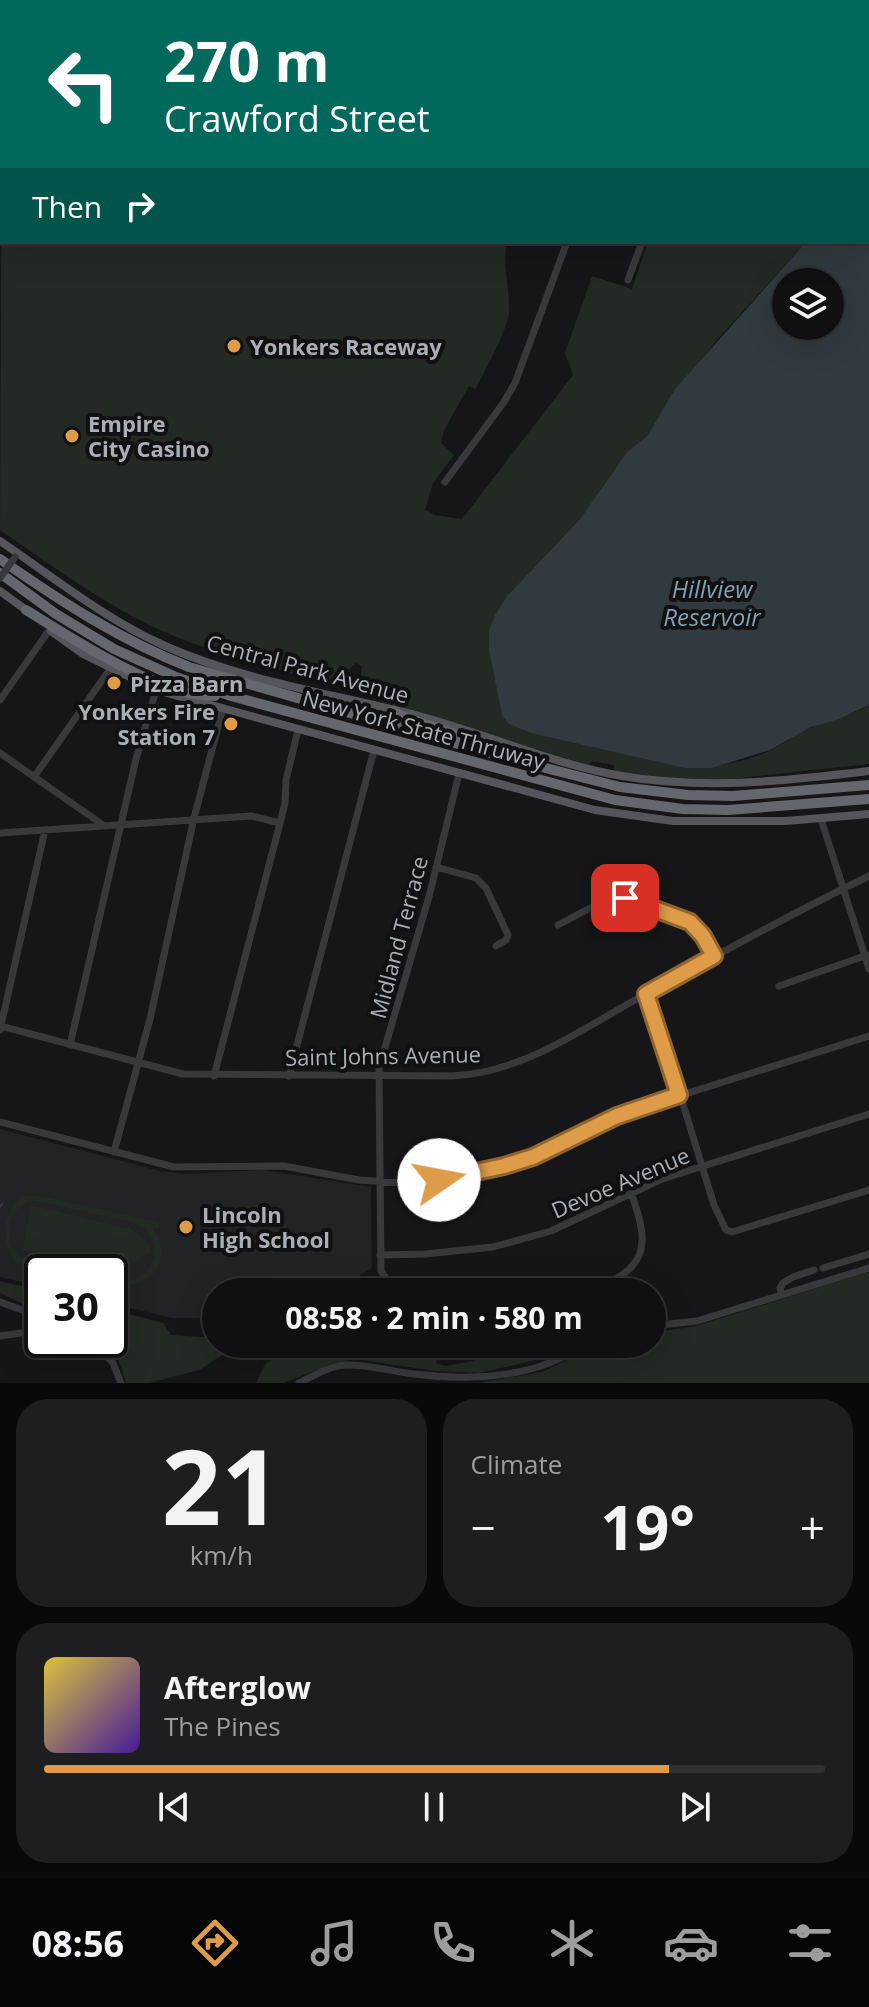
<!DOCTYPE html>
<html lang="en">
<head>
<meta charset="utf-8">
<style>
  body { margin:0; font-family:"Open Sans",sans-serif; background:#1e1e20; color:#f1f3f6; height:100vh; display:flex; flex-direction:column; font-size:30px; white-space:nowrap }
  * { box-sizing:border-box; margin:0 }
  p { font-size:26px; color:#9c9d9f }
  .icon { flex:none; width:44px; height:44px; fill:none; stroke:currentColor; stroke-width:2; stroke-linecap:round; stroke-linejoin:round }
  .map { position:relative; height:1383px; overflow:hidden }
  .details { display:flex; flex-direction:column; gap:16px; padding:16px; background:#09090a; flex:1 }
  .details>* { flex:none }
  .top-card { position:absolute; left:0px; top:0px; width:870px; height:244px; box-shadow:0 8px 32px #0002,0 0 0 2px #303032; background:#00695c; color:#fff; overflow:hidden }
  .buttons { position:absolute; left:772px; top:268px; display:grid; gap:16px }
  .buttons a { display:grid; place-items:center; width:72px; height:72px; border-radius:50%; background:#101012; box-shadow:0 8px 32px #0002,0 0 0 2px #303032; font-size:40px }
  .speed { position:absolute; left:24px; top:1254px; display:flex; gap:16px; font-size:40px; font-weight:700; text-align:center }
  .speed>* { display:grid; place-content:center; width:104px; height:104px; border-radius:50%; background:#101012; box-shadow:0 8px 32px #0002,0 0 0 2px #303032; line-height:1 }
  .speed .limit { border:4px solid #111; border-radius:12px; background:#fff; color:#111 }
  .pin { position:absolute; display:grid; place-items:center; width:68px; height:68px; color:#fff; margin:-34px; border-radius:16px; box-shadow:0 4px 12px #0006 }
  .me { position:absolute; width:88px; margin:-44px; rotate:78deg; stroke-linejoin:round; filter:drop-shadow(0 0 6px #0008) }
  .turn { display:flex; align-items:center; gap:28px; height:168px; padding:0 32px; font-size:36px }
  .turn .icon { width:104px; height:104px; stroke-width:2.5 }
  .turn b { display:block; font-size:56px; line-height:68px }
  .then { display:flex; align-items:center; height:76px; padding:0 32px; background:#0003; gap:16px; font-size:30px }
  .big { font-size:60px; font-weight:700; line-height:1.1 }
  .details .card { flex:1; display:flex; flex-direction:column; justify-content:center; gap:12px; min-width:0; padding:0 28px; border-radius:32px; background:#1e1e20 }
  .details .dial { align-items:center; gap:0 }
  .dial b { font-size:104px; line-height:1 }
  .song { display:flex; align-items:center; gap:24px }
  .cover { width:96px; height:96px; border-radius:12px; background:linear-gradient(135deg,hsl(50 70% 55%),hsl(260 70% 35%)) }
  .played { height:8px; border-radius:4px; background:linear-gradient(90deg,#de9b48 80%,#303032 80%) }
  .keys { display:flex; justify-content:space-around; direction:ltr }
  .heat { display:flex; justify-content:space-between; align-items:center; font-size:44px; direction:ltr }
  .details .tiles { flex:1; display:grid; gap:16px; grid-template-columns:1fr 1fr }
  .card:last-child { grid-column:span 2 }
  .trip { position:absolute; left:202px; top:1278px; width:464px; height:80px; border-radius:40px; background:#101012; box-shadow:0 8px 32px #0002,0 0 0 2px #303032; font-weight:700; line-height:80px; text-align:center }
  .dock { display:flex; height:128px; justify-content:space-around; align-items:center; background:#060607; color:#9c9d9f }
  .dock .icon { width:56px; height:56px }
  .dock .active { color:#de9b48 }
  .dock b { font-size:36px; color:#f1f3f6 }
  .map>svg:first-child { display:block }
  .built { fill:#222325 }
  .green { fill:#232a23 }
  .water { fill:#313a3f; fill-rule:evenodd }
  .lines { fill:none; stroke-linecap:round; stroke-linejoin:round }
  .stream { stroke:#313a3f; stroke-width:2 }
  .minor { stroke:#38393c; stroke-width:7 }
  .major { stroke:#54565b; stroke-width:8 }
  .highway { stroke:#64676d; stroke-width:10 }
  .minor-bridge { stroke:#38393c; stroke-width:7 }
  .route-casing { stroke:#90652f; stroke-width:20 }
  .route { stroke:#de9b48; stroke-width:14 }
  .poi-dot { fill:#de9b48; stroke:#111113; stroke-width:3 }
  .labels { text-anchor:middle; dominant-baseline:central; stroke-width:8; stroke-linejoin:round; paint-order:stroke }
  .poi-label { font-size:22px; font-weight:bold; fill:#aaafb6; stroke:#111113; text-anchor:start }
  .street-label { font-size:22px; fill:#aaafb6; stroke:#111113 }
  .water-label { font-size:24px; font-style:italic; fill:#849fae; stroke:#111113 }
</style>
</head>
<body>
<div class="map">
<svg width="869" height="1383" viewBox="0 0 869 1383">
  <rect width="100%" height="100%" fill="#161618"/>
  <path class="built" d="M0 1129 160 1171 185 1174 263 1170 371 1187 372 1268 333 1292H216V1318H172L110 1303V1272H42V1287L0 1277Z"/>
  <path class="green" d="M72 0H387L70 2Z
    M2 66V242H507C502 266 510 287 509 312 508 330 484 371 476 389L469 386 444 430 441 443 454 455 433 483 425 510 435 515 462 519 573 375 565 353 592 276 632 289 648 242H806L715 342 648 435 627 452 580 519 508 595 608 749C671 765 706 778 769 751 784 744 797 733 812 727 831 719 851 716 869 705V764L702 782 614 771V765L592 761 588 765 358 694 362 666 356 663 336 681 326 683C273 668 218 655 167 633 107 607 54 567 0 530Z
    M33 1195 160 1222 159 1229 153 1228C176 1262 148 1293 110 1284V1278L134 1280 148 1270 155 1257 154 1242 145 1229 133 1222 36 1201C8 1203 0 1239 19 1256 36 1266 63 1268 82 1272 61 1272 33 1273 14 1260 0 1240 2 1199 33 1195Z
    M31 1205 124 1228 128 1226 150 1245V1252L123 1270 122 1273 23 1250Z
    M869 1272V1383H477L542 1372 568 1360 593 1344H652V1333L696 1326Z
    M0 1281 42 1291V1313L0 1293Z
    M110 1309 163 1323 171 1335 216 1338V1344H253L227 1352 199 1370 149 1383H126L116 1352 103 1340H110Z
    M278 1344H437L436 1363 445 1366 469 1362 494 1354 513 1353 539 1344H574L536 1360 479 1373 434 1371 356 1359 333 1363 284 1383H256L265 1364 283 1353Z"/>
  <path class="water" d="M869 161V705L839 719 811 727 770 750 712 768H685L531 733 509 724 502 715 489 649V630L495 615 508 595 580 519 627 452 648 435 675 389 806 242H868ZM786 282H830V326H786Z"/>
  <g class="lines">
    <path class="stream" d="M0 1207 2 1204"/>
    <path class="minor" d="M445 0 446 2
      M572 2 573 0
      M652 2V0
      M724 2 725 0
      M798 2 799 0
      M0 127 2 128
      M628 280 642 242
      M445 482 504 402 515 383 567 242
      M0 700 50 629
      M0 753 103 825
      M34 777 110 669
      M821 819 869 969
      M0 833 251 816 280 823
      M436 867 476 878 486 888 508 935 506 940 496 946
      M558 925 607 899 625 898 690 922 703 936 714 956
      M779 986 867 955
      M646 994 667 1052 714 1205 726 1230 732 1232 869 1190
      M0 1026 183 1074 452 1076C523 1073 582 1029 642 996 717 955 792 913 869 876
      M0 1030 45 830
      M70 1045 136 759 156 690
      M214 1076 280 823 285 803 286 780 298 730
      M289 1076 374 750
      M0 1122 174 1167 284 1166 359 1180 405 1183 439 1180 504 1166 533 1157 628 1112 869 1036
      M114 1152 150 1019 194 818 223 708
      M380 1255 425 1254 493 1247 551 1231 662 1179 869 1114
      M823 1268 869 1254
      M406 1292 390 1284 381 1271 379 1068 430 893 459 774
      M590 1292C646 1268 652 1249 631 1193
      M781 1294 780 1288 783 1283 793 1277 814 1270
      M0 1302 42 1317
      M652 1326 697 1321 869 1268
      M0 1336 42 1330
      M92 1340 113 1363 121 1383
      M299 1383C313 1376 329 1366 345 1365 364 1364 387 1370 406 1373 465 1381 534 1381 584 1344"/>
    <path class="major" d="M37 2 40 0
      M0 36 2 34
      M0 541C53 577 104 618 163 645 242 681 335 694 419 716 487 734 552 764 622 776 705 790 786 781 869 771
      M0 591 29 612
      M51 631 83 654 156 690 595 810 673 821H786L869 814"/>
    <path class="highway" d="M0 559C60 601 120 640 189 667L518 761 620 787 688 795 733 796 869 785
      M0 573 56 614 114 649 176 677 231 696 615 800 683 809 728 810 869 799
      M26 610C75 640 157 695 215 696
      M393 711 401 716 502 750 510 755"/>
    <path class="minor-bridge" d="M0 578 15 557"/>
  </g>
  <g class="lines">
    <g class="route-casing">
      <path id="route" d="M439 1180 504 1166 533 1157 617 1116 679 1095 646 994 714 956 703 936 690 922 625 898"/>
    </g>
    <use href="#route" class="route"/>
  </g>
  <g class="poi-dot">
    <circle cx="234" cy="346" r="8"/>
    <circle cx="72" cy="436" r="8"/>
    <circle cx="114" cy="683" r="8"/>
    <circle cx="231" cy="724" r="8"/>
    <circle cx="186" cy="1227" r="8"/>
  </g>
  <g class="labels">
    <g class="poi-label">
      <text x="250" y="346">Yonkers Raceway</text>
      <text x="88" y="423">Empire<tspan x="88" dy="25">City Casino</tspan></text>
      <text x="130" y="683">Pizza Barn</text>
      <text x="215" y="711" text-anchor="end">Yonkers Fire<tspan x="215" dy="25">Station 7</tspan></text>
      <text x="202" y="1214">Lincoln<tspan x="202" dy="25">High School</tspan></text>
    </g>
    <g class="street-label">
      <text transform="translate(308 668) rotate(15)">Central Park Avenue</text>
      <text transform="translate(424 729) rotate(15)">New York State Thruway</text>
      <text transform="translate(398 937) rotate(-75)">Midland Terrace</text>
      <text transform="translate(383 1055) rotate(-1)">Saint Johns Avenue</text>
      <text transform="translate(620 1182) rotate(-23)">Devoe Avenue</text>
    </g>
    <g class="water-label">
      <text x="712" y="588">Hillview<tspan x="712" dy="28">Reservoir</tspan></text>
    </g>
  </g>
</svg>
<div class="buttons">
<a><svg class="icon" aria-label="layers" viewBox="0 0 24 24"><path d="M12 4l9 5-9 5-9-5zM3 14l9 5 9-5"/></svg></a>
</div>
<div class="speed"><div class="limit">30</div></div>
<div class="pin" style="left:625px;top:898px;background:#d93025"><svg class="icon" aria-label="arrive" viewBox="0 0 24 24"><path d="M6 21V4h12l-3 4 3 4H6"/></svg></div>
<svg class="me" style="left:439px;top:1180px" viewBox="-20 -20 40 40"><circle r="19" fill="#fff"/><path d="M0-13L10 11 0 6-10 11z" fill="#de9b48"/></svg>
<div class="trip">08:58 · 2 min · 580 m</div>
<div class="top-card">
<div class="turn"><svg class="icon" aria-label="left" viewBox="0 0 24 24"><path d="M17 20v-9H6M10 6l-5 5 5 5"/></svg><div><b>270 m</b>Crawford Street</div></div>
<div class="then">Then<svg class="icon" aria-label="right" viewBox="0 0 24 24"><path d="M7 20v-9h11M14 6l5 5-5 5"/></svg></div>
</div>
</div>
<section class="details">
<div class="tiles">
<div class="card dial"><b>21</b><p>km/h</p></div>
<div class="card"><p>Climate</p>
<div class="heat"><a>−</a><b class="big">19°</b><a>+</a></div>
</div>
<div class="card">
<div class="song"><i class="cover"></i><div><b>Afterglow</b><p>The Pines</p></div></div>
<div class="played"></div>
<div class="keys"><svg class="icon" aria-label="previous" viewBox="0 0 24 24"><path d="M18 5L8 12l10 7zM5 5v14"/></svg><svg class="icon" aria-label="pause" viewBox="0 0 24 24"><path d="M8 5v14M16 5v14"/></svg><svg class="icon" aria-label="next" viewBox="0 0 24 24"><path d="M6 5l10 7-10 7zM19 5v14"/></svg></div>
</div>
</div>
</section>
<nav class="dock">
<b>08:56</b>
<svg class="icon active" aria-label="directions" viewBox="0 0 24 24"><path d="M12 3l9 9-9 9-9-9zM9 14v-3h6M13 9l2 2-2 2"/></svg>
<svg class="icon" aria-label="music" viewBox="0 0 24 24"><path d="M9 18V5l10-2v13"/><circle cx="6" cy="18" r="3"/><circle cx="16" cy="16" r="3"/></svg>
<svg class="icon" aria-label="phone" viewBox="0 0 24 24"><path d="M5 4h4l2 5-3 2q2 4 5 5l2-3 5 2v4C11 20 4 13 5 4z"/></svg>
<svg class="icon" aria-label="climate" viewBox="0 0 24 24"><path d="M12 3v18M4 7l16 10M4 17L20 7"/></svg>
<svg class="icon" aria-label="car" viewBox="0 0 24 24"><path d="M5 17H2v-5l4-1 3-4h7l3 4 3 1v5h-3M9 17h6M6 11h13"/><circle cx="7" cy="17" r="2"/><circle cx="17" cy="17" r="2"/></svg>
<svg class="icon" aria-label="filters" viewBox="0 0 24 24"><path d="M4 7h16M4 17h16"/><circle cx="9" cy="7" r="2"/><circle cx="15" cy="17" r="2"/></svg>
</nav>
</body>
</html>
